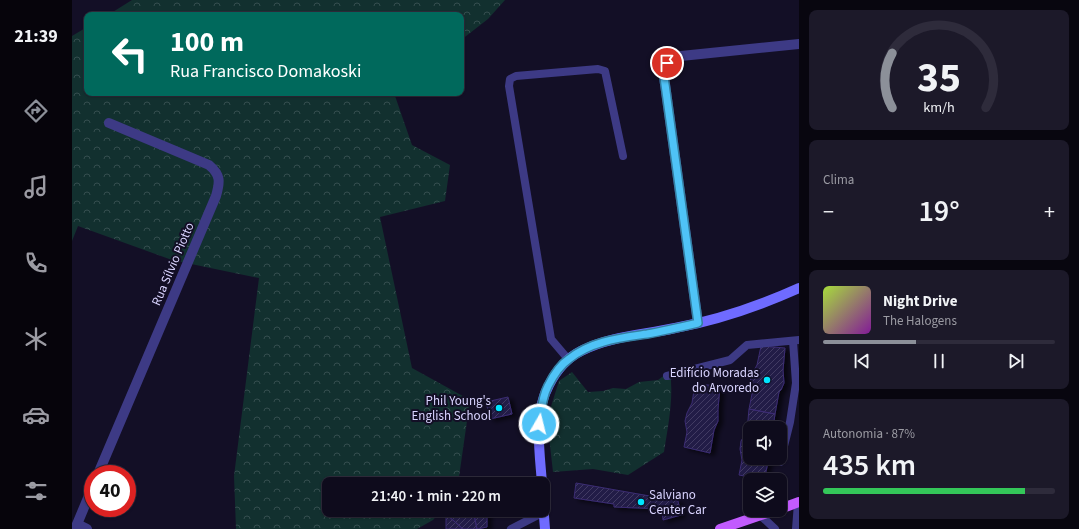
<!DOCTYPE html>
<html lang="pt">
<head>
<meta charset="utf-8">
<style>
  body { margin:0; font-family:"Source Sans 3",sans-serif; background:#1c1929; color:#f1f3f6; height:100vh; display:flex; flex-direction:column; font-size:15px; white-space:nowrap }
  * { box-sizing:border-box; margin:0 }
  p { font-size:13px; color:#9b9ba3 }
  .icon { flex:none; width:22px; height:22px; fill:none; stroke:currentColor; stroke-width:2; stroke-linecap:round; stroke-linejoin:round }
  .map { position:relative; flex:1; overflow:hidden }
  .details { display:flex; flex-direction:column; gap:10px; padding:10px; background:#08060f; width:280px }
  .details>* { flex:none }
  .top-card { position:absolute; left:12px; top:12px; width:380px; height:84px; border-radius:8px; box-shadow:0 1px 3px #0004,0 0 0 1px #2e2b3b; background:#00695c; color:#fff; overflow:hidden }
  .fabs { position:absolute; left:671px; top:421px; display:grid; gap:8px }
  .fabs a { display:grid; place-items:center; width:44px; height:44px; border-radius:8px; background:#0e0b1c; box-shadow:0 1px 3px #0004,0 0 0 1px #2e2b3b; font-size:20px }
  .speed { position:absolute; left:12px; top:465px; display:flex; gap:8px; font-size:20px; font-weight:700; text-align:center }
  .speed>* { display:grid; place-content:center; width:52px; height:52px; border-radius:50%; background:#0e0b1c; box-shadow:0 1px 3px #0004,0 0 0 1px #2e2b3b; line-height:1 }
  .speed .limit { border:6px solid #d22; background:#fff; color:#111 }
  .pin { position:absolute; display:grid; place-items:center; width:34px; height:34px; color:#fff; margin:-17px; border:2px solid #fff; border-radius:50%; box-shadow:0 1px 4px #0007 }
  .me { position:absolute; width:44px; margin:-22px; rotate:8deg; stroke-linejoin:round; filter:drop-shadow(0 0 3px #0008) }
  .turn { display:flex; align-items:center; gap:14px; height:84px; padding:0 20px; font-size:18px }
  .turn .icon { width:52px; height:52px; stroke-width:2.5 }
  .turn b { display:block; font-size:28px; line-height:34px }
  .big { font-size:30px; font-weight:600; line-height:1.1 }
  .details .tile { flex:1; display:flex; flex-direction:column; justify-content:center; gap:6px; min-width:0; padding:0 14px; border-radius:8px; background:#1c1929 }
  .details .dial { align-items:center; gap:0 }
  .dial svg { height:104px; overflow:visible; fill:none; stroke:#2e2b3b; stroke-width:7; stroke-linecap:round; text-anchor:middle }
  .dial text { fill:#f1f3f6; stroke:none }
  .song { display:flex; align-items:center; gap:12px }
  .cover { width:48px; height:48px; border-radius:6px; background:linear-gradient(135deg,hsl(80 70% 55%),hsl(290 70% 35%)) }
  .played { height:4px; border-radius:2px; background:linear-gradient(90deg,#8c9099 40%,#2e2b3b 40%) }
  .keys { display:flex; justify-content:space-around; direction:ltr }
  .heat { display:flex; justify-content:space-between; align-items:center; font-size:22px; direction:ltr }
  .charge { height:6px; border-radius:3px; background:linear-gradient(90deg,#34c759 87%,#2e2b3b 0) }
  .trip { position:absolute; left:250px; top:477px; width:228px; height:40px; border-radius:8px; background:#0e0b1c; box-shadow:0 1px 3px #0004,0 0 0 1px #2e2b3b; font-weight:600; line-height:40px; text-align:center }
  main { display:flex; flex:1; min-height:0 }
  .dock { display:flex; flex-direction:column; width:72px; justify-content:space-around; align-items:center; background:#06040b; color:#9b9ba3 }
  .dock .icon { width:28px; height:28px }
  .dock .active { color:#8c9099 }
  .dock b { font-size:18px; color:#f1f3f6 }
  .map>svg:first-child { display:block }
  .forest { fill:url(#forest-crowns) }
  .building { fill:url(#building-hatch); stroke:#3b2d73; filter:url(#shadow) }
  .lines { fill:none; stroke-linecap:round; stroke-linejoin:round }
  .lane { stroke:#3d3a85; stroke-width:8 }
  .street { stroke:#3d3a85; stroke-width:10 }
  .secondary { stroke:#6f6bff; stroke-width:10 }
  .primary { stroke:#c25bff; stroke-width:10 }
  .route-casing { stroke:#337fa1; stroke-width:10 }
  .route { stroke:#4fc3f7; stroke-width:7 }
  .poi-dot { fill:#00e5ff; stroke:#130f26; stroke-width:1.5 }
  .labels { text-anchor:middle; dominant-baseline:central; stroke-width:4; stroke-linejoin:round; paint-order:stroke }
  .street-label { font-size:13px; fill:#d9d4ff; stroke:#130f26 }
  .poi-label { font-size:13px; fill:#d9d4ff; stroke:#130f26; text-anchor:end }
</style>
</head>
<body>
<main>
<nav class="dock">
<b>21:39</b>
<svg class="icon active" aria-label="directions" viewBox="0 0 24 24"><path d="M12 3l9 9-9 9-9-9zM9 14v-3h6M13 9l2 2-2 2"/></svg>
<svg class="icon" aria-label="music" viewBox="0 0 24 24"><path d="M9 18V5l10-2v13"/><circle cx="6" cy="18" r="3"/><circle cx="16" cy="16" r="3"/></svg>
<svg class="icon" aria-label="phone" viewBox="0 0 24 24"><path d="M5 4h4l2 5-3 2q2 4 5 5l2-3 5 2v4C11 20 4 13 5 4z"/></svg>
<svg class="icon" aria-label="climate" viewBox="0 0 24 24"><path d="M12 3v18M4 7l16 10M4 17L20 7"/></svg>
<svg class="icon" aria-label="car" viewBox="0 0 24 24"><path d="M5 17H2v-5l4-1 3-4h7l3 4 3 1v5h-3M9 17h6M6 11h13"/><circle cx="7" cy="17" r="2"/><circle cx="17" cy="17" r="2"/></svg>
<svg class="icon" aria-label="filters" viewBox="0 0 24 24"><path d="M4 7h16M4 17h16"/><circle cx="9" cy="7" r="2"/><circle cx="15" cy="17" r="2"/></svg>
</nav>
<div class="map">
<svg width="727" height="529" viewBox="0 0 727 529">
  <defs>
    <pattern id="forest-crowns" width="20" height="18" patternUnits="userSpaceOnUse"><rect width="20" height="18" fill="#12302f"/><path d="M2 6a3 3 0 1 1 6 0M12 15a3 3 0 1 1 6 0" fill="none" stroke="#344d4e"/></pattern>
    <pattern id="building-hatch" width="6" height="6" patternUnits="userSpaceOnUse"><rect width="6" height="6" fill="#241b47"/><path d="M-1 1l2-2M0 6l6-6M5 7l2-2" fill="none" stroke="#433b63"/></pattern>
    <filter id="shadow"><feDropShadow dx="4.5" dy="2.5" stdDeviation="2" flood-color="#0009"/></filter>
  </defs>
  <rect width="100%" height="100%" fill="#130f26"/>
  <path class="forest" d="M60 0H433L416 19 389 40V15H36Z
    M15 27V93H322L340 145 378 165 373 201 308 217 340 368 398 400 386 484H257V510H370L361 520 345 529H164L162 476 187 278 100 260 6 226 0 241V36Z
    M598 371C602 398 596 426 592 452L556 475 521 469 481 472 475 419 487 381 500 372 516 392 531 391 541 388 554 389 567 382 586 380Z"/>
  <path class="building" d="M689 346 713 348 711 370 712 383 709 390 707 392 703 414 677 409 680 394 678 382 680 374 685 365Z
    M623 384 648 386 646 409V421L642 430 638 453 612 447 615 432 613 421 615 413 620 403Z
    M436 397 440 414 418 419 414 402Z
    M677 409 703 414 701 428H678V458H697L692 480 667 475 670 460 668 449 669 441 675 431Z
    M504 483 606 501 609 515 591 520 590 509 542 507V504L502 498Z
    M388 510H401L405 529H391L374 514Z
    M401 510H415V527L405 529Z
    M374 514 391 529H374Z"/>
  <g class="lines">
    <path class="lane" d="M496 359 479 339 437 86 438 79 444 76 526 69 533 71 551 156
      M595 376 658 360 675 345 727 340
      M708 462 718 422 724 383 721 341
      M688 515 703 529
      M439 529 472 512
      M724 529 726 503"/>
    <path class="street" d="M626 323 592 77C593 65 597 60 609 56L727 44
      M26 474 144 196C148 182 149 175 137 165L37 123
      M5 524 15 529
      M3 529 21 486"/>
    <path class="secondary" d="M470 484C468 453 461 414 477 385 484 371 495 358 509 351 538 336 572 335 603 328 646 320 687 306 727 288
      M471 503 473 529"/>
    <path class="primary" d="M708 509 727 502
      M648 529 704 510"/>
  </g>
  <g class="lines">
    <g class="route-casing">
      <path id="route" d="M467 424C469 412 470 397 476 386 481 376 488 365 497 359 519 341 548 338 575 334 592 331 609 327 626 323L592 77V70L595 63"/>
    </g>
    <use href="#route" class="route"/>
  </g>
  <g class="poi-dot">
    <circle cx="695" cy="380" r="4"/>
    <circle cx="427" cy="408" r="4"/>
    <circle cx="569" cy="502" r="4"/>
  </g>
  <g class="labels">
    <g class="street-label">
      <text transform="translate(101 264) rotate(-67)">Rua Sílvio Piotto</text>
    </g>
    <g class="poi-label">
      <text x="687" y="373">Edifício Moradas<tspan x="687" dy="15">do Arvoredo</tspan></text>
      <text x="419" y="401">Phil Young's<tspan x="419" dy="15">English School</tspan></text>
      <text x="577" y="495" text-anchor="start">Salviano<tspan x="577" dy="15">Center Car</tspan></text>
    </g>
  </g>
</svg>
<div class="fabs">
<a><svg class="icon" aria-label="sound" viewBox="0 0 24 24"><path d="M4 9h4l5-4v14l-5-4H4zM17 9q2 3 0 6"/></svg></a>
<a><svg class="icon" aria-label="layers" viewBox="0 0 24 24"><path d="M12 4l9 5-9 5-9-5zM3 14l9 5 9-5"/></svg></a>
</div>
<div class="speed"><div class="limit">40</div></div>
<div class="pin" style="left:595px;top:63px;background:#d93025"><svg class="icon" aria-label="arrive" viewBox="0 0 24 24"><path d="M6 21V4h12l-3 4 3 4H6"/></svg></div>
<svg class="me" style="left:467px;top:424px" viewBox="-20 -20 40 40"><circle r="17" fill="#4fc3f7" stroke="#fff" stroke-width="3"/><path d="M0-11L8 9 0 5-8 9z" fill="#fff"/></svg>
<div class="trip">21:40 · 1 min · 220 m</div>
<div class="top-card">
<div class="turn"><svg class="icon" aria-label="left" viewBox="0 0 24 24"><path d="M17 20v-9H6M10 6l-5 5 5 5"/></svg><div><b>100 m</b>Rua Francisco Domakoski</div></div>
</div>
</div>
<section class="details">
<div class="tile dial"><svg viewBox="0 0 100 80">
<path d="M14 69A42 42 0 1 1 86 69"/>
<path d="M14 69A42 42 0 0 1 14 27" stroke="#8c9099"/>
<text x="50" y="56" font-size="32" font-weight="700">35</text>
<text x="50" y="72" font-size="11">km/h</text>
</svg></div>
<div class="tile"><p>Clima</p>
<div class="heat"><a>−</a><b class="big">19°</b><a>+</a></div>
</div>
<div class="tile">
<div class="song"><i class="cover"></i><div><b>Night Drive</b><p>The Halogens</p></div></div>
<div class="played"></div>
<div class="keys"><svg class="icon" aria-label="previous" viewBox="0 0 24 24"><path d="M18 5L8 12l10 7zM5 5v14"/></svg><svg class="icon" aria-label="pause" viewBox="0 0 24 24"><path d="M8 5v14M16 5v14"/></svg><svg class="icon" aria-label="next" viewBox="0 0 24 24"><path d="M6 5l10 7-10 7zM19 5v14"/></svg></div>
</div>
<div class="tile"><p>Autonomia · 87%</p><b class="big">435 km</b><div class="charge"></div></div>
</section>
</main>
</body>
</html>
